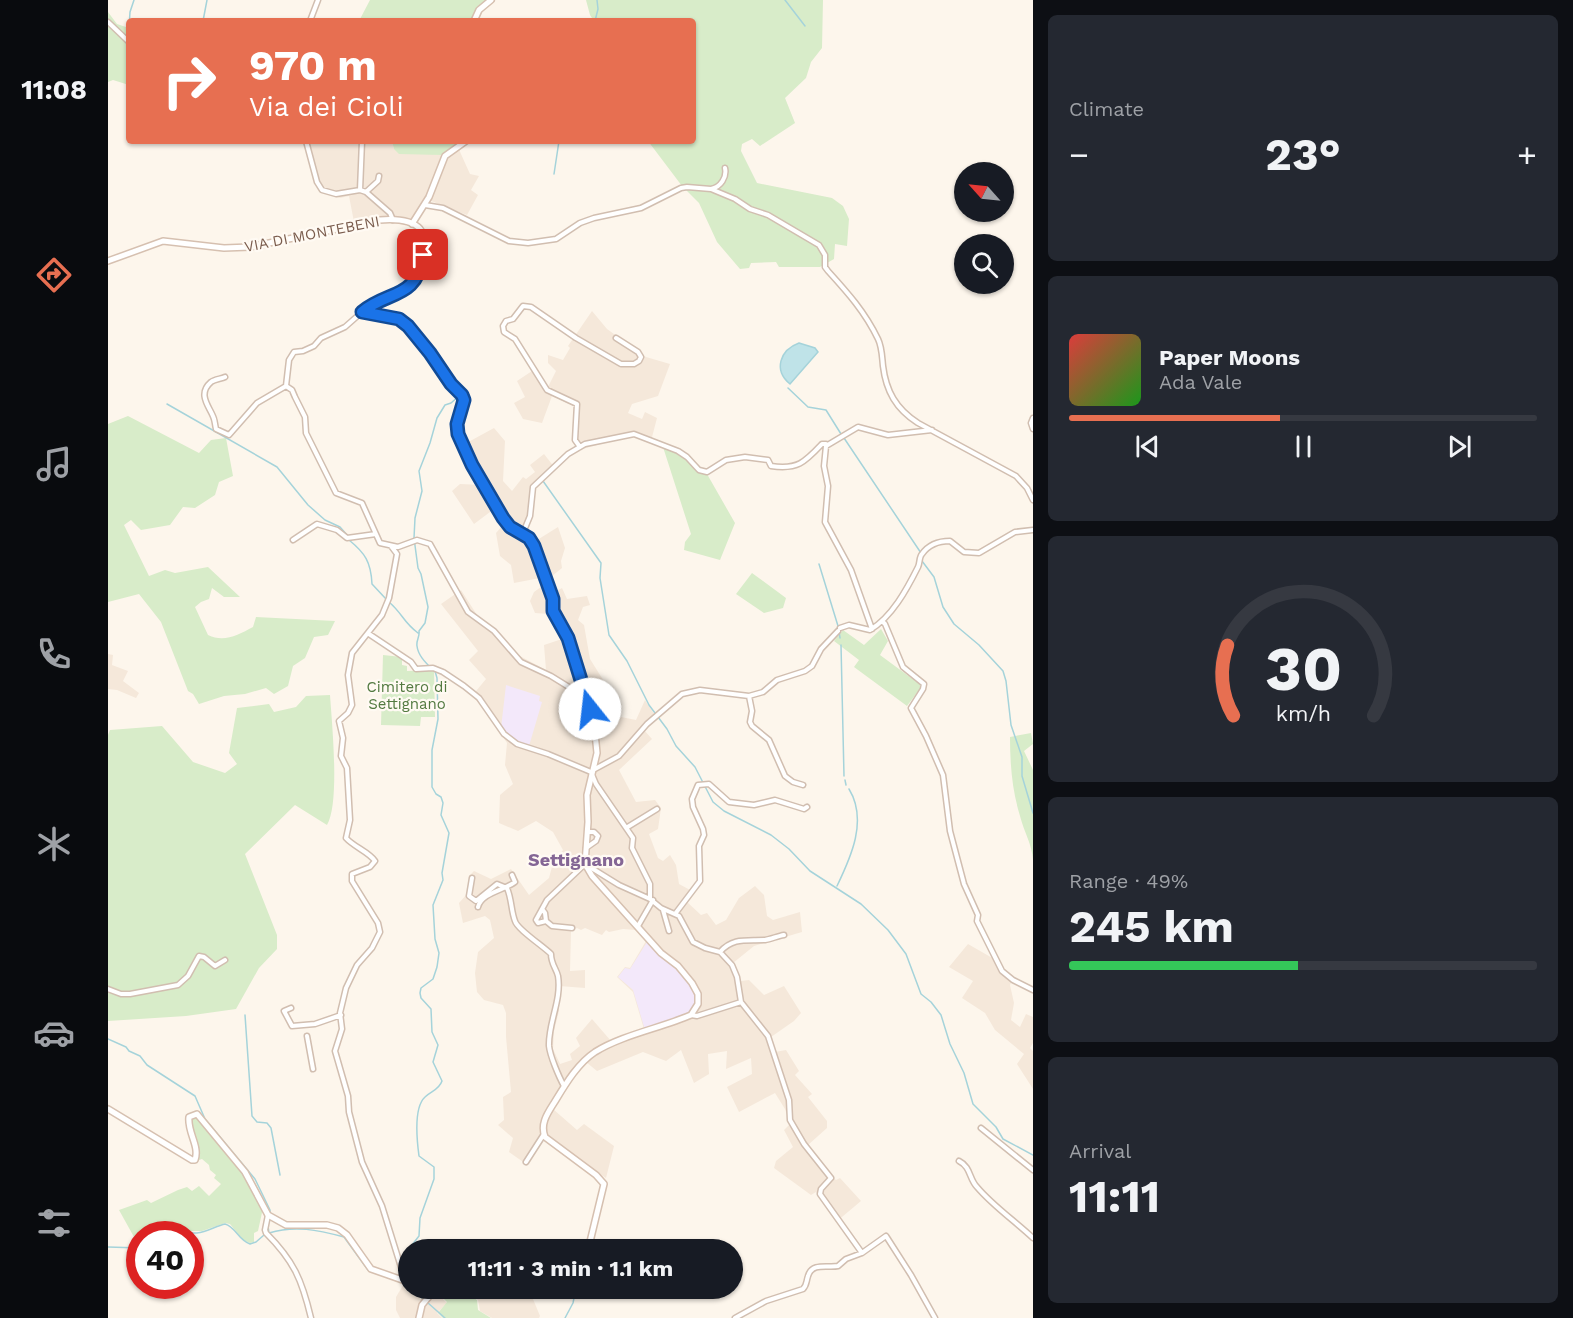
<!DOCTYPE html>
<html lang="en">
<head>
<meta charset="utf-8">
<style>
  body { margin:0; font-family:"Work Sans",sans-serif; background:#242831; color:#f1f3f6; height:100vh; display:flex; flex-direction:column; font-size:22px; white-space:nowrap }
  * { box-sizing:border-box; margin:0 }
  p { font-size:20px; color:#9ea1a6 }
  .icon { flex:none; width:33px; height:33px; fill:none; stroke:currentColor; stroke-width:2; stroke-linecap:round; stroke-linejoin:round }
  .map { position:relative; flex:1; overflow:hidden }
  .sheet { display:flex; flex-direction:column; gap:15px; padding:15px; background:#0d0f14; width:540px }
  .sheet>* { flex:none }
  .hud { position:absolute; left:18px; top:18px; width:570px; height:126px; border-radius:6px; box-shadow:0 2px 4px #0004; background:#e76f51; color:#fff; overflow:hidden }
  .needle { width:39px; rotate:297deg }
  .controls { position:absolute; left:846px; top:162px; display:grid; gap:12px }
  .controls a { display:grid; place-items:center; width:60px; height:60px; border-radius:50%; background:#171b24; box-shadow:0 2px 4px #0004; font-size:30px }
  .speed { position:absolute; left:18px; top:1221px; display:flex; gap:12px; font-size:30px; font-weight:700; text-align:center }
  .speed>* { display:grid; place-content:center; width:78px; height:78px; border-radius:50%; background:#171b24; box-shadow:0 2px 4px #0004; line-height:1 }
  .speed .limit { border:9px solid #d22; background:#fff; color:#111 }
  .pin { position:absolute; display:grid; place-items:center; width:51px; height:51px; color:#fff; margin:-26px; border-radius:12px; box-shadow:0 3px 9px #0006 }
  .me { position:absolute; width:66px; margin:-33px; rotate:344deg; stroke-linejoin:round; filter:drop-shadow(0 0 4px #0008) }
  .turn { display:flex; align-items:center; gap:21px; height:126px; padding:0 24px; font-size:27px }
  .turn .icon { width:78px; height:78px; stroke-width:2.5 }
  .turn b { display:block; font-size:42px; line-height:51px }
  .big { font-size:45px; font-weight:700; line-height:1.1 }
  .sheet .widget { flex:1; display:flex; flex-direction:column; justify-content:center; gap:9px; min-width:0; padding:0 21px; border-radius:9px; background:#242831 }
  .sheet .dial { align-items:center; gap:0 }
  .dial svg { height:156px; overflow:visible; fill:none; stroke:#363941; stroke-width:7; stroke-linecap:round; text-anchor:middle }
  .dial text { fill:#f1f3f6; stroke:none }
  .song { display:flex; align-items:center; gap:18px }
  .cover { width:72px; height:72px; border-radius:9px; background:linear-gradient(135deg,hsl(0 70% 55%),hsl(120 70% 35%)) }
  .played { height:6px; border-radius:3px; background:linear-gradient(90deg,#e76f51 45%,#363941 45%) }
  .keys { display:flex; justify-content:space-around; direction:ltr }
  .heat { display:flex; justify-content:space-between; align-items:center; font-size:33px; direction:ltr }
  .charge { height:9px; border-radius:4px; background:linear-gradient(90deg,#34c759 49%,#363941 0) }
  .trip { position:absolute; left:290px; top:1239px; width:345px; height:60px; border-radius:30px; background:#171b24; box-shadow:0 2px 4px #0004; font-weight:700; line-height:60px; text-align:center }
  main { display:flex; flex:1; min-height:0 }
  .menu { display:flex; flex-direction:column; width:108px; justify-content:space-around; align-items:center; background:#090b0e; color:#9ea1a6 }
  .menu .icon { width:42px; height:42px }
  .menu .selected { color:#e76f51 }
  .menu b { font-size:27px; color:#f1f3f6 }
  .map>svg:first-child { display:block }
  .residential { fill:#f5e8da; fill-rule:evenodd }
  .education { fill:#f3e8fa }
  .green { fill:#d8ecc9 }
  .water { fill:#bfe3e8; stroke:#a5d3da; stroke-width:1.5 }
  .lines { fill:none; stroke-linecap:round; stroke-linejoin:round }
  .stream { stroke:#a5d3da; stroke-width:1.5 }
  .street-casing { stroke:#d1beb0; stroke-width:7 }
  .secondary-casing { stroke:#d6c0b0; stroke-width:8 }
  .street { stroke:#fff; stroke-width:4 }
  .secondary { stroke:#fff; stroke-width:5 }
  .route-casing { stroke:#114b97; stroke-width:15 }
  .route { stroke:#1a73e8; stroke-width:10 }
  .labels { text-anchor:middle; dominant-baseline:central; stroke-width:4.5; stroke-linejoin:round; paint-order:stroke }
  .street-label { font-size:15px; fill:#7a5c4d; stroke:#fffaf3 }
  .park-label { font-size:15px; fill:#537a41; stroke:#fffaf3 }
  .quarter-label { font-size:18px; font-weight:bold; fill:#846695; stroke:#fffaf3 }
</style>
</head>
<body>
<main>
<nav class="menu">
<b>11:08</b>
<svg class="icon selected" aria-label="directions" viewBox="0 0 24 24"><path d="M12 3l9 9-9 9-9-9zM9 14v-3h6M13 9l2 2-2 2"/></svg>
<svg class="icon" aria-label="music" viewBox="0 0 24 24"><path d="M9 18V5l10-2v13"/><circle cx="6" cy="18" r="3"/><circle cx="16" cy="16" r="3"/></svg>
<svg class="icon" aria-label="phone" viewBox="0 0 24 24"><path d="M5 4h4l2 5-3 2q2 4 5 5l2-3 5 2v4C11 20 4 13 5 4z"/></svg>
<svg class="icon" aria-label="climate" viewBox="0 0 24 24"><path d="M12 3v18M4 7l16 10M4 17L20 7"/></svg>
<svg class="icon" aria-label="car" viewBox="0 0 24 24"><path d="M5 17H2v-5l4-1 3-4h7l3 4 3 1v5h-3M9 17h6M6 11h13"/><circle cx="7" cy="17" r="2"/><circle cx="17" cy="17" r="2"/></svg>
<svg class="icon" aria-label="filters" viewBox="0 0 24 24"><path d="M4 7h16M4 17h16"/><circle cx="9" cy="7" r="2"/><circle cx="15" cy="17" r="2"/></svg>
</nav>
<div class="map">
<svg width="925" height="1318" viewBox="0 0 925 1318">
  <rect width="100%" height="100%" fill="#fdf6ec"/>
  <path class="residential" d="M199 141H284L286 149 333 155 348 143 362 174 371 176 363 190 370 195 359 215 318 199 302 220 281 217 246 222 241 196 232 198 213 192 208 186Z
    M484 311 499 329 538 357 562 364 550 396 524 404 520 413 534 419 537 412 549 418 543 441 522 436 471 450 464 437 466 406 444 396 434 423 415 419 406 403 417 397 409 381 427 369 440 387 448 371 440 363V355L455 360 462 348 460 346Z
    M386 428 397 441 395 481 404 491 415 477 418 479 427 472 422 465 436 454 447 468 427 486 425 494 424 520 418 531 426 542 450 527 457 548 453 561 454 568 444 576 447 592 454 588 459 599 479 596 482 605 475 607 470 620 476 625 482 659 497 683 496 698 503 715 528 720 537 700 548 717 536 730 544 739 511 770 528 802 547 800 553 808 550 829 541 834 550 858 555 861 562 855 568 865 571 884 584 891 578 901 593 915 599 913 608 925 618 920 631 898 647 886 656 895 659 916 665 920 692 912 694 932 646 946 625 963 633 981 641 980 656 995 676 986 693 1013 686 1021 663 1037 667 1052 678 1050 691 1071 687 1075 704 1094 700 1097 719 1121V1128L700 1145 725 1177 728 1180 732 1178 753 1201 728 1222 708 1192 703 1195 666 1168 668 1161 685 1147 676 1130 682 1124 677 1109 667 1093 631 1112 619 1087 644 1074 643 1058 618 1069 619 1051 600 1054 601 1074 586 1083 573 1050 558 1061 535 1052 489 1071 478 1062 460 1083 445 1109 469 1130 476 1124 506 1146 498 1178 437 1138 418 1164 401 1152 405 1138 390 1125 396 1120 395 1097 403 1092 398 1037V1013L395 1005 376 1000 369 992 367 973 370 952 386 938 382 920 377 916 355 923 351 903 359 894 361 876 366 871 383 879 403 869 421 895 441 878 445 863 455 850 445 832 428 821 410 831 391 823 392 795 405 784 397 765 399 743 378 711 364 696 378 679 361 660 370 651 333 604 353 590 369 615 388 630 410 655 438 670 436 645 457 638 453 629 450 628 440 614 427 613 422 601 426 592 433 587 432 578 406 583 403 565 392 556 388 533 395 525 386 509 366 524 344 491 352 484 373 485 353 446ZM469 928 473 930 477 928 494 935 498 930 501 932 515 929 528 930 538 941 522 968 517 967 509 977 525 992 536 1029 503 1041 484 1019 468 1038 472 1046 462 1054 464 1060 452 1064 445 1049 446 1031 451 1011V986L477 988V970L462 971 463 931Z
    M0 654 5 655 4 665 20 671 15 681 31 693 28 698 9 690 0 689Z
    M860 944 893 963 895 970 905 978 902 985 906 1003 903 1020 912 1027 918 1014 925 1017V1043L922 1048 925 1051V1089L909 1064 916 1054 887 1030 877 1013 854 998 865 981 841 967Z
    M300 1277V1288L333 1289 329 1293 339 1303 329 1313 334 1318H292L288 1310V1297Z
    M355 1289H430L425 1299 432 1316 431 1318H384L372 1311 370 1300Z"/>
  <path class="education" d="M398 685 432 696 431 701 434 702 421 746 405 740 393 728Z
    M539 942 550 954 567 966 583 985 588 1002 583 1013 537 1030 525 990 510 977 517 968 522 969Z"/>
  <path class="green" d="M262 0H381L364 21H251Z
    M478 0H715L714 48 703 62 698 78 677 98 687 123 652 146 644 139 634 144 633 151 649 183 724 198 735 206 741 219 739 246 727 244 726 259 712 267H671L668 262 643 263 641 268 632 269 609 242 591 203 574 186 540 141H585V21H486L482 15Z
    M0 12 9 24 21 28V85L5 80 0 82Z
    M284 141H352L333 155 291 154 286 149Z
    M20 416 91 453 103 440 118 438 125 476 111 482 107 495 87 508 75 507 62 525 33 530 23 520 16 525 41 576 57 570 67 573 100 567 132 597H116L104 588 101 599 93 602 87 607 100 635C116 643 130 635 145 627L148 617 227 621 220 635 206 637 197 658 185 666 180 686 166 694 158 688 137 694 116 696 91 704 85 694 80 691 53 622 31 594 0 602V424Z
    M555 447 576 457 591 471 599 474 627 523 612 560 576 550 577 542 583 534Z
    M644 573 678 598 675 608 656 613 628 594Z
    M773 629 780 641 772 655 814 686 799 706 746 667 751 660 726 641 735 630 756 645Z
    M275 655 294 657V665L299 666V671L326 670 327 717H313L312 726 273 725Z
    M222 695C224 724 232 803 219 825L187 805 137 854 169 935V949L151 968 128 1009 78 1016 0 1021V735L2 730 54 726 85 762 117 773 129 764 121 753 129 708 161 704 166 712 188 707 198 696Z
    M923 733 925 744 916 751 925 770V860C924 844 916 832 912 816 904 790 902 764 902 737Z
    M87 1115 136 1174 155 1208 150 1231 146 1233V1242L142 1243 135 1240 122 1224 117 1223 94 1231H72L63 1234H32L31 1246 11 1210 39 1200 43 1203 70 1190 79 1187 84 1191 91 1186 101 1196 113 1184 106 1178 108 1175 102 1170 101 1165 94 1159 91 1160 81 1122 82 1118Z
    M335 1288 353 1289 369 1300 370 1310 383 1318H335L330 1313 339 1302 330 1293Z"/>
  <path class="water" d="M691 343 707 348 710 352 682 384C665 370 672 350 691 343Z"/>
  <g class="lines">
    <path class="stream" d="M677 0 697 26
      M95 21 99 0
      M487 21 490 9 489 0
      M21 27 22 12 26 0
      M446 174 451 141
      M680 388 700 407 718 410 733 434
      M59 404 169 467 200 505 217 520 232 527 239 535
      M736 438 813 553
      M435 481 493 563 492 578 501 635 519 661 541 705 559 729 568 746 587 767 605 802 616 811 663 835 681 849 702 871 753 904 780 930 798 954 813 994 823 1002 833 1015 842 1044 856 1073 865 1104 888 1127 895 1139 925 1155
      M241 540C257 553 263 562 264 584L278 599
      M814 561 826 577 835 607 846 624 871 645 895 671 898 681 903 725 914 757V776L925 813
      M711 564 730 626
      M281 602C295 614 295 622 310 633
      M731 631 732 638
      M733 645 736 776
      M323 668C317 662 310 655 309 646 308 640 312 637 311 631L317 623 320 607 313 574 310 568 306 538 307 518 314 491 311 471 322 443 329 418 337 405 343 403 351 396
      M737 780 738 785
      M729 886C743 857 760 820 741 789
      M137 1015 144 1116 149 1122 159 1123 163 1128 172 1175
      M0 1039 18 1047 21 1051 32 1056 39 1065 87 1096 97 1119 147 1179 162 1210V1214
      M160 1226 161 1233C187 1225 210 1230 236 1237L260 1270 295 1283 300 1287
      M66 1234C74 1229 80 1234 89 1233 99 1232 108 1226 117 1224 128 1227 130 1240 142 1244L148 1242 156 1235
      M0 1247 32 1248
      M300 1250 311 1236 312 1218 326 1179V1167L311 1156C309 1141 305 1108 317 1097 323 1091 331 1090 334 1081L325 1062 330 1045 324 1032 323 1009 313 998 312 993 313 988 325 979 329 967 331 953 327 939 325 905 335 880 334 873 341 833 333 815 335 803 333 797 328 794 324 787V750L330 719 329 678 327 671
      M300 1251V1260
      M302 1288 314 1298
      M320 1303 337 1318
      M457 1318 465 1303 468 1288"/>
    <g class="street-casing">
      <path id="street" d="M202 21 210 0
        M0 22 21 42
        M198 141 209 182 214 190 228 194 252 190 258 192 282 213 285 220
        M603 189C613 187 619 177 617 168
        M252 190 254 141
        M258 192 270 181 271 176
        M317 205 335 208 401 241 420 243 448 239 472 223 486 218 533 208 573 188 579 187 603 189 627 199 642 209 660 215 711 245 717 255V267L720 271C740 293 757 312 770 339 774 347 774 357 775 366 778 391 788 409 810 423L908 476 919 488 925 500
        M117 377C113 379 107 379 103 382 88 395 103 408 106 419 107 422 107 425 108 429L121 435 149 403 178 386
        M178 386 184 390 187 397 197 417 198 433 228 493 254 503 272 543 290 547 309 540 322 544 360 612 386 631 413 662 443 676 477 697
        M178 386 181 360 186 352 195 351 206 346 213 338 237 327 254 312
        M925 418 923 423 925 429
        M472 447 467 440 469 404 439 390 407 339 396 332 395 326 398 321 405 319 415 306 423 307 468 338 513 364H526L531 361 533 357 530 352 508 338
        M415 533 422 516 425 487 460 454 477 444 526 434 570 451 579 457 591 470 599 472 618 460 637 457 660 460 663 466C690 470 697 462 714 444H718
        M185 540 209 524 229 530 239 538 268 534
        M283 546 289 554 281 598 274 615 244 653 240 675 244 705 240 713 231 721 235 738 233 756 239 768 242 820 238 838C246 847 261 852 267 861L262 867 244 874V881L270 923 272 932 264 948 249 965 238 988 232 1013 234 1029 227 1051 240 1096 241 1112 254 1162 274 1206 297 1280
        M774 621 777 624 795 667 816 684 815 689 803 708 818 736 835 775 842 831 856 884 870 915 869 921 894 971 905 980 925 990
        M732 628 741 625 762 630C784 617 799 589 810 567 812 563 811 557 814 554 821 544 831 541 842 541L856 552 871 553 907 532 925 530
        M764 629 743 570 717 522 720 486 716 466 718 446 750 427 780 435 824 430
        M261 634 303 662 308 669 325 668 335 672 356 686 371 698 396 734 409 744 440 754 483 772 488 784 525 838 524 848 542 884V899
        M641 696 644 711 642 722 644 726 661 740 677 776 685 782 695 785
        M487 769 511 756 539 724 574 694 592 690 641 696 655 692 669 680 697 671 704 666 713 649 730 631
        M518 828 549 809
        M478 848 488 841 490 836 486 832H480
        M364 878 361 896 368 901 389 884 399 888
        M399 888C404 900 403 911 407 921 409 929 435 946 443 954 443 964 448 968 450 976 454 1000 440 1023 441 1046 442 1056 451 1077 456 1086
        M370 907C373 893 397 890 407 882L404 875
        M434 909 437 913 438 921
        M555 910 561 931
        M567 914 592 881 591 846 596 835 595 829 585 807 584 799 590 785 601 784 621 802 646 805 667 800 696 809 699 807
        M530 926 545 900
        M464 928 444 926 438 921 430 923 428 920 439 900 477 864 511 885 542 899 553 908 571 916 585 942 597 948 612 952 624 965 629 977 633 1002 660 1036 681 1100 682 1120 696 1144 723 1178 713 1189 712 1194 754 1253
        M612 952C625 937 639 941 657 940 663 939 670 936 676 935
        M0 989 13 994H22L70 985 80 976 91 956 96 957 107 966 117 960
        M183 1008 176 1011 184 1026 207 1024 233 1015
        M583 1015 589 1016 633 1002
        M199 1036 205 1069
        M873 1128 925 1170
        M851 1161C863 1167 861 1179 869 1187 885 1206 907 1221 925 1238
        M418 1162 436 1134
        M160 1215 157 1230 158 1233C186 1261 194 1280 203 1318
        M627 1318 658 1301 695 1289C699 1285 698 1282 700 1276 704 1262 720 1268 730 1266L738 1259 754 1253 778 1236 803 1275 827 1318"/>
    </g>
    <g class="secondary-casing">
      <path id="secondary" d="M366 21 371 10 383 0
        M304 224 321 197 337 156 358 141
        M0 261 55 241 116 248 142 247 272 220C285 219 303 219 312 229 324 243 311 278 299 288 285 300 267 301 254 312
        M254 312 291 319 300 326 322 353 343 384 354 395 356 400 349 424V430L364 465 395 518 402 527 421 538 433 561 445 599V611L460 638 486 723 489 753 479 795 480 822 477 864 484 876 553 953 570 966 584 983 590 994V1004L583 1015C553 1028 514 1035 487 1052 469 1064 457 1085 446 1103 439 1114 432 1124 437 1137L488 1175 496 1184 480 1250
        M0 1109 84 1160H87C92 1146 79 1132 81 1117L89 1114 137 1172 160 1215 178 1225H219L230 1228 239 1235 263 1269 300 1282
        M308 1288 320 1298
        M311 1318 314 1305 328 1288"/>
    </g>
    <use href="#street" class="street"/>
    <use href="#secondary" class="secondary"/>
  </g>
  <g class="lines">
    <g class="route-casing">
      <path id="route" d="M315 255C309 300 280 290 254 312L291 319 300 326 322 353 343 384 354 395 356 400 349 424 350 434 364 465 395 518 402 527 421 538 426 546 445 599V611L460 638 482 709"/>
    </g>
    <use href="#route" class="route"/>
  </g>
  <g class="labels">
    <g class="street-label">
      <text transform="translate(204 234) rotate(-11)">VIA DI MONTEBENI</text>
    </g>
    <g class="park-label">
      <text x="299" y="687">Cimitero di<tspan x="299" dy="17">Settignano</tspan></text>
    </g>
    <g class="quarter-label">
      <text x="468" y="859">Settignano</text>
    </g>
  </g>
</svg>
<div class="controls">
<a><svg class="needle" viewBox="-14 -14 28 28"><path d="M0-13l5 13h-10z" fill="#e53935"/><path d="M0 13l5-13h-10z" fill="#9ea1a6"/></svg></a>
<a><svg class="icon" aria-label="search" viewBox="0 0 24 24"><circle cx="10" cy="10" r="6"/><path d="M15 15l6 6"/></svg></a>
</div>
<div class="speed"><div class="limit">40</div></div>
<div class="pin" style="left:315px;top:255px;background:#d93025"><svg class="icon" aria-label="arrive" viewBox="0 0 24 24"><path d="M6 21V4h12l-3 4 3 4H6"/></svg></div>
<svg class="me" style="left:482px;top:709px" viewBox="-20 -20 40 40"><circle r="19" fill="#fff"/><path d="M0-13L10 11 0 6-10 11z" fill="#1a73e8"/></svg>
<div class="trip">11:11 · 3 min · 1.1 km</div>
<div class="hud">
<div class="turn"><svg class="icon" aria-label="right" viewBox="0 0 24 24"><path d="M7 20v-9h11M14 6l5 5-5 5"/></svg><div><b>970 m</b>Via dei Cioli</div></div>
</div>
</div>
<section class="sheet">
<div class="widget"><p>Climate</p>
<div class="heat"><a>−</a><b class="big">23°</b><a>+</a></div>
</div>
<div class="widget">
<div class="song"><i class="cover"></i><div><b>Paper Moons</b><p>Ada Vale</p></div></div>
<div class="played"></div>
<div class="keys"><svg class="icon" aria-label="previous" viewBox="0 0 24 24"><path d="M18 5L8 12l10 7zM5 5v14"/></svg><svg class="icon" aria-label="pause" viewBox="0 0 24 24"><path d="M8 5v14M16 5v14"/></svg><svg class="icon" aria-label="next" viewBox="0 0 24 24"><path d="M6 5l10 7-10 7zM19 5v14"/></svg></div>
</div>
<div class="widget dial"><svg viewBox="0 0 100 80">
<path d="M14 69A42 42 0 1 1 86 69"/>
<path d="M14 69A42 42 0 0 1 11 33" stroke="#e76f51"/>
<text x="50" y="56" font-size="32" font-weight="700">30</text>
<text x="50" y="72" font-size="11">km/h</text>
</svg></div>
<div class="widget"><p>Range · 49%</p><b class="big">245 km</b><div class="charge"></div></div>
<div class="widget"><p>Arrival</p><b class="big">11:11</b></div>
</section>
</main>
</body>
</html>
